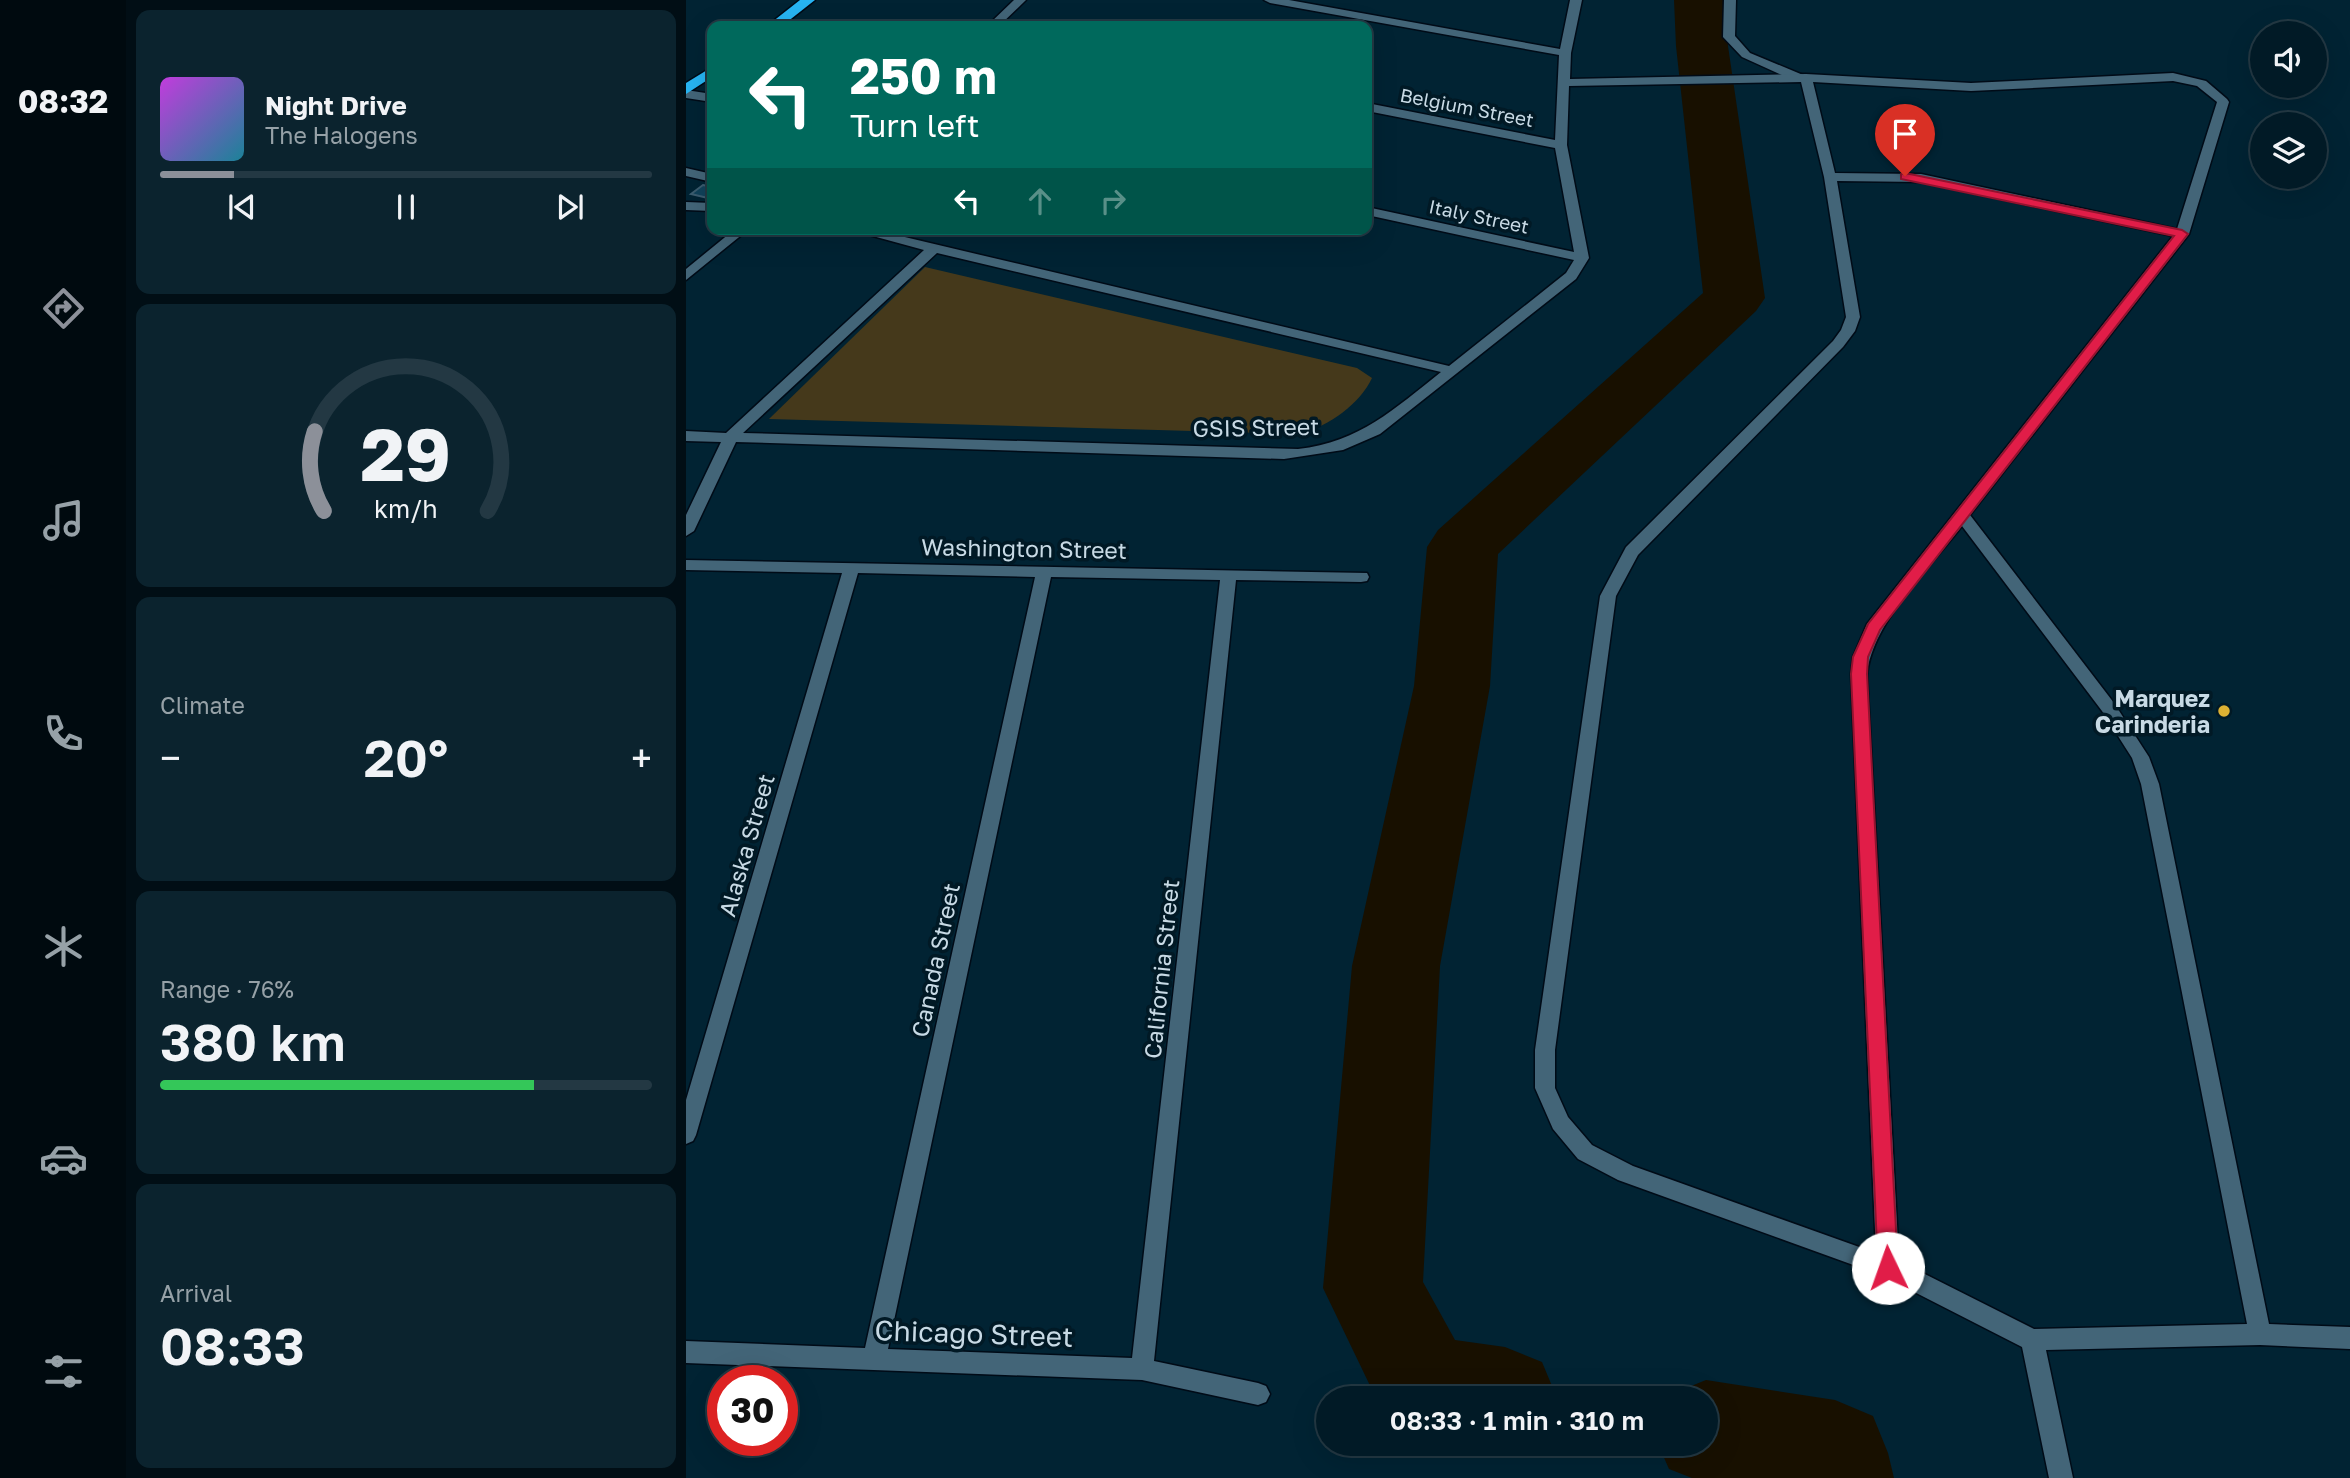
<!DOCTYPE html>
<html lang="en">
<head>
<meta charset="utf-8">
<style>
  body { margin:0; font-family:"Golos Text",sans-serif; background:#0b232e; color:#f1f3f6; height:100vh; display:flex; flex-direction:column; font-size:26px; white-space:nowrap }
  * { box-sizing:border-box; margin:0 }
  p { font-size:23px; color:#96a1a7 }
  .icon { flex:none; width:38px; height:38px; fill:none; stroke:currentColor; stroke-width:2; stroke-linecap:round; stroke-linejoin:round }
  .map { position:relative; flex:1; overflow:hidden }
  .panel { display:flex; flex-direction:column; gap:10px; padding:10px; background:#010e15; width:560px }
  .panel>* { flex:none }
  .hud { position:absolute; left:21px; top:21px; width:665px; height:214px; border-radius:14px; box-shadow:0 7px 28px #0002,0 0 0 2px #233843; background:#00695c; color:#fff; overflow:hidden }
  .fabs { position:absolute; left:1564px; top:21px; display:grid; gap:14px }
  .fabs a { display:grid; place-items:center; width:77px; height:77px; border-radius:50%; background:#011a26; box-shadow:0 7px 28px #0002,0 0 0 2px #233843; font-size:35px }
  .speed { position:absolute; left:21px; top:1365px; display:flex; gap:14px; font-size:35px; font-weight:700; text-align:center }
  .speed>* { display:grid; place-content:center; width:91px; height:91px; border-radius:50%; background:#011a26; box-shadow:0 7px 28px #0002,0 0 0 2px #233843; line-height:1 }
  .speed .limit { border:10px solid #d22; background:#fff; color:#111 }
  .pin { position:absolute; display:grid; place-items:center; width:60px; height:60px; color:#fff; margin:-72px -30px; border-radius:50% 50% 50% 0; rotate:-45deg; box-shadow:0 0 7px #0007 }
  .pin .icon { rotate:45deg }
  .me { position:absolute; width:77px; margin:-38px; rotate:357deg; stroke-linejoin:round; filter:drop-shadow(0 0 5px #0008) }
  .turn { display:flex; align-items:center; gap:24px; height:147px; padding:0 28px; font-size:32px }
  .turn .icon { width:91px; height:91px; stroke-width:2.5 }
  .turn b { display:block; font-size:49px; line-height:60px }
  .lanes { display:flex; align-items:center; height:66px; padding:0 28px; background:#0003; justify-content:center; gap:35px; direction:ltr }
  .lanes .off { opacity:.35 }
  .big { font-size:52px; font-weight:600; line-height:1.1 }
  .panel .widget { flex:1; display:flex; flex-direction:column; justify-content:center; gap:10px; min-width:0; padding:0 24px; border-radius:14px; background:#0b232e }
  .panel .dial { align-items:center; gap:0 }
  .dial svg { height:182px; overflow:visible; fill:none; stroke:#233843; stroke-width:7; stroke-linecap:round; text-anchor:middle }
  .dial text { fill:#f1f3f6; stroke:none }
  .song { display:flex; align-items:center; gap:21px }
  .cover { width:84px; height:84px; border-radius:10px; background:linear-gradient(135deg,hsl(290 70% 55%),hsl(190 70% 35%)) }
  .played { height:7px; border-radius:4px; background:linear-gradient(90deg,#8c9099 15%,#233843 15%) }
  .keys { display:flex; justify-content:space-around; direction:ltr }
  .heat { display:flex; justify-content:space-between; align-items:center; font-size:38px; direction:ltr }
  .charge { height:10px; border-radius:5px; background:linear-gradient(90deg,#34c759 76%,#233843 0) }
  .trip { position:absolute; left:630px; top:1386px; width:402px; height:70px; border-radius:35px; background:#011a26; box-shadow:0 7px 28px #0002,0 0 0 2px #233843; font-weight:600; line-height:70px; text-align:center }
  main { display:flex; flex:1; min-height:0 }
  .tab-bar { display:flex; flex-direction:column; width:126px; justify-content:space-around; align-items:center; background:#000a0f; color:#96a1a7 }
  .tab-bar .icon { width:49px; height:49px }
  .tab-bar .selected { color:#8c9099 }
  .tab-bar b { font-size:32px; color:#f1f3f6 }
  .map>svg:first-child { display:block }
  .green { fill:#45391b }
  .lines { fill:none; stroke-linecap:round; stroke-linejoin:round }
  .river { fill:#181000; fill-rule:evenodd }
  .building { fill:#10425a; stroke:#3b5c6f; stroke-width:2 }
  .lane-casing { stroke:#000b17; stroke-width:3 }
  .street-casing { stroke:#000b17; stroke-width:3 }
  .highway-casing { stroke:#000b17; stroke-width:3 }
  .lane { fill:#436578; fill-rule:evenodd }
  .street { fill:#436578; fill-rule:evenodd }
  .highway { fill:#27b4f2; fill-rule:evenodd }
  .route { fill:#e11d48; stroke:#92132f; stroke-width:2 }
  .poi-dot { fill:#ddb133; stroke:#011925; stroke-width:2.5 }
  .labels { text-anchor:middle; dominant-baseline:central; stroke-width:7; stroke-linejoin:round; paint-order:stroke }
  .far-street-label { font-size:19px; fill:#c8dae5; stroke:#011925 }
  .street-label { font-size:23px; fill:#c8dae5; stroke:#011925 }
  .poi-label { font-size:23px; font-weight:bold; fill:#c8dae5; stroke:#011925; text-anchor:end }
  .near-street-label { font-size:28px; fill:#c8dae5; stroke:#011925 }
</style>
</head>
<body>
<main>
<nav class="tab-bar">
<b>08:32</b>
<svg class="icon selected" aria-label="directions" viewBox="0 0 24 24"><path d="M12 3l9 9-9 9-9-9zM9 14v-3h6M13 9l2 2-2 2"/></svg>
<svg class="icon" aria-label="music" viewBox="0 0 24 24"><path d="M9 18V5l10-2v13"/><circle cx="6" cy="18" r="3"/><circle cx="16" cy="16" r="3"/></svg>
<svg class="icon" aria-label="phone" viewBox="0 0 24 24"><path d="M5 4h4l2 5-3 2q2 4 5 5l2-3 5 2v4C11 20 4 13 5 4z"/></svg>
<svg class="icon" aria-label="climate" viewBox="0 0 24 24"><path d="M12 3v18M4 7l16 10M4 17L20 7"/></svg>
<svg class="icon" aria-label="car" viewBox="0 0 24 24"><path d="M5 17H2v-5l4-1 3-4h7l3 4 3 1v5h-3M9 17h6M6 11h13"/><circle cx="7" cy="17" r="2"/><circle cx="17" cy="17" r="2"/></svg>
<svg class="icon" aria-label="filters" viewBox="0 0 24 24"><path d="M4 7h16M4 17h16"/><circle cx="9" cy="7" r="2"/><circle cx="15" cy="17" r="2"/></svg>
</nav>
<section class="panel">
<div class="widget">
<div class="song"><i class="cover"></i><div><b>Night Drive</b><p>The Halogens</p></div></div>
<div class="played"></div>
<div class="keys"><svg class="icon" aria-label="previous" viewBox="0 0 24 24"><path d="M18 5L8 12l10 7zM5 5v14"/></svg><svg class="icon" aria-label="pause" viewBox="0 0 24 24"><path d="M8 5v14M16 5v14"/></svg><svg class="icon" aria-label="next" viewBox="0 0 24 24"><path d="M6 5l10 7-10 7zM19 5v14"/></svg></div>
</div>
<div class="widget dial"><svg viewBox="0 0 100 80">
<path d="M14 69A42 42 0 1 1 86 69"/>
<path d="M14 69A42 42 0 0 1 10 34" stroke="#8c9099"/>
<text x="50" y="56" font-size="32" font-weight="700">29</text>
<text x="50" y="72" font-size="11">km/h</text>
</svg></div>
<div class="widget"><p>Climate</p>
<div class="heat"><a>−</a><b class="big">20°</b><a>+</a></div>
</div>
<div class="widget"><p>Range · 76%</p><b class="big">380 km</b><div class="charge"></div></div>
<div class="widget"><p>Arrival</p><b class="big">08:33</b></div>
</section>
<div class="map">
<svg width="1664" height="1478" viewBox="0 0 1664 1478">
  <rect width="100%" height="100%" fill="#012333"/>
  <path class="green" d="M239 267 671 368 686 378C674 404 643 425 616 434L83 419Z"/>
  <g class="lines">
    <path class="river" d="M988 0H1038L1042 46 1079 298 1070 311 812 554 804 686 754 966 737 1282 769 1340 819 1347 856 1362 871 1398H690L637 1288 666 966 728 686 741 547 752 530 1017 293 990 46Z
      M1020 1380 1149 1400 1187 1416 1202 1453 1208 1478H1006L983 1469 972 1444H1020V1398H981L983 1395Z
      M790 1444H831L819 1449Z"/>
  </g>
  <path class="building" d="M17 185 26 187V199L5 194Z"/>
  <g class="lines">
    <g class="lane-casing">
      <path id="lane" d="M1038 0H1050L1049 36 1064 53 1117 75V81H1109L1056 57 1037 37Z
        M0 90 26 94V102L0 98Z"/>
    </g>
    <g class="street-casing">
      <path id="street" d="M328 0H340L313 26H301Z
        M578 0H603L874 49 884 0H896L885 53 884 79 1120 74 1285 83 1487 73 1520 81 1541 99 1543 102 1503 234 1284 515 1428 703 1463 757 1473 784 1583 1324 1664 1327V1349L1574 1345 1360 1350 1387 1478H1363L1336 1347 1195 1275 932 1180 892 1159 867 1129 849 1088V1050L914 596 940 547 1147 341 1155 330 1160 317 1138 177 1115 82 883 86 881 145 903 258 890 279 694 434 657 450 598 459 50 442 8 531 0 536V515L35 442 0 441V431L40 433 238 250 161 229H185L763 366 880 273 888 260 681 215V207L888 252 869 148 681 111V103L869 140 873 55 584 3ZM1487 81 1511 86 1531 102 1491 229 1235 174 1149 173 1127 82 1285 91ZM1151 181 1235 182 1487 236 1181 624 1167 657 1165 674 1190 1253 947 1166 906 1145 882 1117 869 1088V1050L930 596 952 555 1157 347 1169 331 1174 317ZM251 253 755 372C708 409 674 442 612 449L57 433ZM1276 526 1416 711 1446 758 1455 784 1561 1324 1348 1329 1213 1261 1181 674C1187 622 1244 567 1276 526Z
        M0 168 26 174V182L0 176Z
        M0 202 26 203V211L0 210Z
        M49 229H63L0 280V269Z
        M0 560 681 573 683 577 681 581 675 582 550 580 468 1361 572 1383 580 1386 584 1394 580 1402 572 1405 456 1380 0 1363V1341L179 1348 349 577 172 573 10 1135 7 1141 0 1144V1100L156 573 0 570ZM365 577 534 580 446 1358 202 1349Z"/>
    </g>
    <g class="highway-casing">
      <path id="highway" d="M114 0H129L96 26H81Z
        M26 67V77L0 94V83Z"/>
    </g>
    <use href="#lane" class="lane"/>
    <use href="#street" class="street"/>
    <use href="#highway" class="highway"/>
  </g>
  <path class="route" d="M1219 173 1496 230 1502 234 1194 630 1182 657 1181 674 1212 1268 1209 1274 1202 1277 1195 1274 1192 1268 1165 674 1167 657 1182 624 1488 236 1215 179V174Z"/>
  <circle class="poi-dot" cx="1538" cy="711" r="7"/>
  <g class="labels">
    <g class="far-street-label">
      <text transform="translate(781 107) rotate(11)">Belgium Street</text>
      <text transform="translate(793 216) rotate(12)">Italy Street</text>
    </g>
    <g class="street-label">
      <text transform="translate(570 427) rotate(-1)">GSIS Street</text>
      <text transform="translate(338 548) rotate(1)">Washington Street</text>
      <text transform="translate(60 845) rotate(-74)">Alaska Street</text>
      <text transform="translate(249 960) rotate(-78)">Canada Street</text>
      <text transform="translate(475 969) rotate(-84)">California Street</text>
    </g>
    <g class="poi-label">
      <text x="1524" y="698">Marquez<tspan x="1524" dy="26">Carinderia</tspan></text>
    </g>
    <g class="near-street-label">
      <text transform="translate(288 1333) rotate(2)">Chicago Street</text>
    </g>
  </g>
</svg>
<div class="fabs">
<a><svg class="icon" aria-label="sound" viewBox="0 0 24 24"><path d="M4 9h4l5-4v14l-5-4H4zM17 9q2 3 0 6"/></svg></a>
<a><svg class="icon" aria-label="layers" viewBox="0 0 24 24"><path d="M12 4l9 5-9 5-9-5zM3 14l9 5 9-5"/></svg></a>
</div>
<div class="speed"><div class="limit">30</div></div>
<div class="pin" style="left:1219px;top:176px;background:#d93025"><svg class="icon" aria-label="arrive" viewBox="0 0 24 24"><path d="M6 21V4h12l-3 4 3 4H6"/></svg></div>
<svg class="me" style="left:1202px;top:1268px" viewBox="-20 -20 40 40"><circle r="19" fill="#fff"/><path d="M0-13L10 11 0 6-10 11z" fill="#e11d48"/></svg>
<div class="trip">08:33 · 1 min · 310 m</div>
<div class="hud">
<div class="turn"><svg class="icon" aria-label="left" viewBox="0 0 24 24"><path d="M17 20v-9H6M10 6l-5 5 5 5"/></svg><div><b>250 m</b>Turn left</div></div>
<div class="lanes"><svg class="icon" aria-label="left" viewBox="0 0 24 24"><path d="M17 20v-9H6M10 6l-5 5 5 5"/></svg><svg class="icon off" aria-label="ahead" viewBox="0 0 24 24"><path d="M12 20V5M6 11l6-6 6 6"/></svg><svg class="icon off" aria-label="right" viewBox="0 0 24 24"><path d="M7 20v-9h11M14 6l5 5-5 5"/></svg></div>
</div>
</div>
</main>
</body>
</html>
